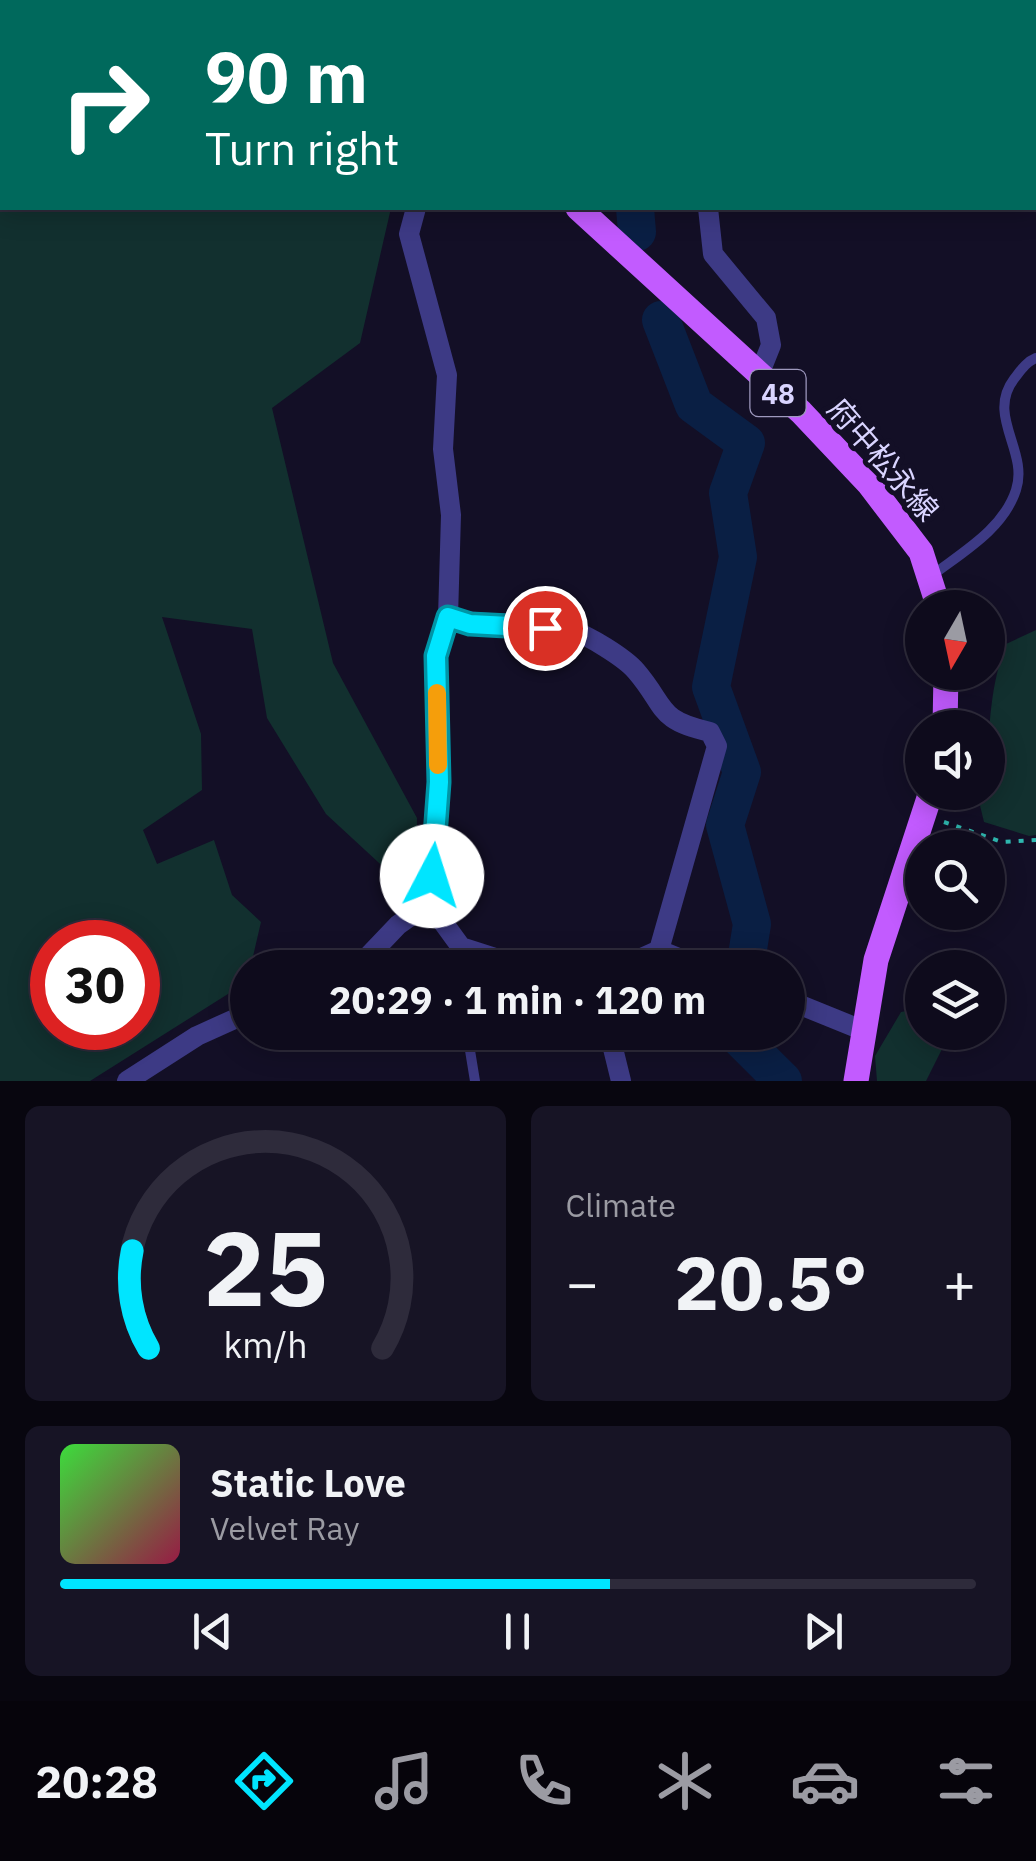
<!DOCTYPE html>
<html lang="en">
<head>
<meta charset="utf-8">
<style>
  body { margin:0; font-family:"IBM Plex Sans","Noto Sans JP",sans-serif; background:#171425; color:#f1f3f6; height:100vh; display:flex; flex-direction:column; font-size:38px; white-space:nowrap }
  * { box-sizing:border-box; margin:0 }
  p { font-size:32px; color:#9b9ba3 }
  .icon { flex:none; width:55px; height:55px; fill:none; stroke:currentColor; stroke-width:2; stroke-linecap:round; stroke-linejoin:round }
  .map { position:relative; height:1081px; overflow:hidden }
  .drawer { display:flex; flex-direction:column; gap:25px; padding:25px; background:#08060f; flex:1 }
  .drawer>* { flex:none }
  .banner { position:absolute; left:0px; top:0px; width:1038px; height:210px; box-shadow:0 5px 25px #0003,0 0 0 2px #2e2b3b; background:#00695c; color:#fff; overflow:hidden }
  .needle { width:65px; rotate:189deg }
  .fabs { position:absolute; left:905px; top:590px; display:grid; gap:20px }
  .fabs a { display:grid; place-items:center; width:100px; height:100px; border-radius:50%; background:#0e0b1c; box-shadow:0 5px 25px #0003,0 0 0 2px #2e2b3b; font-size:50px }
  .speed { position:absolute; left:30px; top:920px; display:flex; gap:20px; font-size:50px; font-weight:700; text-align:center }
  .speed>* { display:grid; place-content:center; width:130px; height:130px; border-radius:50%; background:#0e0b1c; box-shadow:0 5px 25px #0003,0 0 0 2px #2e2b3b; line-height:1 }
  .speed .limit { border:15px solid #d22; background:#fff; color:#111 }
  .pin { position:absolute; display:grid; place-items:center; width:85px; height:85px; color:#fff; margin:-42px; border:5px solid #fff; border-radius:50%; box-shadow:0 2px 10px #0007 }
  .me { position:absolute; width:110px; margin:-55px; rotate:5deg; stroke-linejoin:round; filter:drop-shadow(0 0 8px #0008) }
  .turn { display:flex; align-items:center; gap:35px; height:210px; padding:0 40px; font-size:45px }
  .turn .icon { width:130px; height:130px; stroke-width:2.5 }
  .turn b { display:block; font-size:70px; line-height:85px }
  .big { font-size:75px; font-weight:700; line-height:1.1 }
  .drawer .widget { flex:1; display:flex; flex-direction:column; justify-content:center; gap:15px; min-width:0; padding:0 35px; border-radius:15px; background:#171425 }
  .drawer .dial { align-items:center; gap:0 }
  .dial svg { height:260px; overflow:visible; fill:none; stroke:#2e2b3b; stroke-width:7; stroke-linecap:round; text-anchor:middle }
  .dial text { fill:#f1f3f6; stroke:none }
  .song { display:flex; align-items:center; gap:30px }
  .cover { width:120px; height:120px; border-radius:15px; background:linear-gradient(135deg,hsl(120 70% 55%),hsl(340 70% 35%)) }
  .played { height:10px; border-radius:5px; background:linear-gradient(90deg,#00e5ff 60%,#2e2b3b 60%) }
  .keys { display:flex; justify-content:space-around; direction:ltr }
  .heat { display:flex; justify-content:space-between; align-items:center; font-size:55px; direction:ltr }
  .drawer .tiles { flex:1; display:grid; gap:25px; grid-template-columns:1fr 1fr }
  .widget:last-child { grid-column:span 2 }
  .trip { position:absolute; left:230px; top:950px; width:575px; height:100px; border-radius:50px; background:#0e0b1c; box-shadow:0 5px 25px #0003,0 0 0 2px #2e2b3b; font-weight:700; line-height:100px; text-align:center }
  .tab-bar { display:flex; height:160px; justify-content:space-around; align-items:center; background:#06040b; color:#9b9ba3 }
  .tab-bar .icon { width:70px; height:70px }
  .tab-bar .selected { color:#00e5ff }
  .tab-bar b { font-size:45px; color:#f1f3f6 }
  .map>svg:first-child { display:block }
  .green { fill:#12302f; fill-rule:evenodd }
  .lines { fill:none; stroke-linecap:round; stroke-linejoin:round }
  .river { stroke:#0a1f44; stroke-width:38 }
  .path { stroke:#2fb8b0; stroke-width:4; stroke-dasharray:5 8; stroke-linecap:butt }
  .lane { stroke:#3d3a85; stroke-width:10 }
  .street { stroke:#3d3a85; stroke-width:20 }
  .primary { stroke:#c25bff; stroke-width:25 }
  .route-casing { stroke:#0095a6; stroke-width:25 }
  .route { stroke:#00e5ff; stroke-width:18 }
  .slow { stroke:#f59e0b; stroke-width:18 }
  .labels { text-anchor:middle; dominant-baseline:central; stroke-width:10; stroke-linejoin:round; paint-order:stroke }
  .shield { fill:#130f26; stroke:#9e99be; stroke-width:2.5 }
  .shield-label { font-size:28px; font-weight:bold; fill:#d9d4ff }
  .street-label { font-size:30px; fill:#d9d4ff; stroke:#130f26 }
</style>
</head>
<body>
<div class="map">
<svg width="1036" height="1081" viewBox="0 0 1036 1081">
  <rect width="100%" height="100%" fill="#130f26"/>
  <path class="green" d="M0 0 360 2H2V208H391L360 343 272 408 333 663 417 818 416 869 391 874 326 814 267 718 252 629 162 617 201 734 202 790 143 830 157 864 214 840 232 895 261 922 247 982 90 1081H0ZM52 942H138V1028H52Z
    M1036 630V835L1029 836 984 822 977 793 988 792C988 743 988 691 1006 644Z
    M922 1008V1032L950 1033 926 1081H877L875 1056 901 1012Z"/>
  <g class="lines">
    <path class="river" d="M704 2V0
      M635 208 637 232
      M661 320 694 405 746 443 728 493 738 557 711 687 742 772 725 825 752 924 745 968
      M734 1032 783 1081"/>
    <path class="path" d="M944 822 1002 842 1036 840"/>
    <path class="lane" d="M930 577C961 553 1003 530 1016 490 1029 451 986 416 1014 379 1021 370 1026 362 1036 358
      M461 948V968
      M467 1032 475 1081"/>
    <path class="street" d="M370 0 371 2
      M764 2V0
      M708 208 713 254 766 318 771 345 759 375
      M448 617C487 628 534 619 571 630 588 635 625 658 636 671 667 707 656 720 710 732L717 746 659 950
      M429 903 461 947 526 968
      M357 968 398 925 429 903 439 782 436 656 448 617 451 515 443 449 447 375 409 234 416 208
      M619 968 659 950 703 968
      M788 1000 862 1030
      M609 1032 621 1081
      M127 1081 197 1036 248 1013"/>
    <path class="primary" d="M437 0V2
      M578 208 801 412 869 484 921 552 939 608
      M945 728 946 672
      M856 1081 876 960 931 792"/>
  </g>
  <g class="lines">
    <g class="route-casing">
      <path id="route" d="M432 876 439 782 436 656 448 617 470 624 545 628"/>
    </g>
    <use href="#route" class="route"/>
    <path class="slow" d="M437 693 438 765"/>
  </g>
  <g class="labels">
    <rect class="shield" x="750.5" y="370" width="55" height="46" rx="8"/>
    <g class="shield-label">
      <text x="778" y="393">48</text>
    </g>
    <g class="street-label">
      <text transform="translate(884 459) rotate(49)">府中松永線</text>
    </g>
  </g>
</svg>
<div class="fabs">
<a><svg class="needle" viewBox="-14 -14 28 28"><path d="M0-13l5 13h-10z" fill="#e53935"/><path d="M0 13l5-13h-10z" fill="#9b9ba3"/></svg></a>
<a><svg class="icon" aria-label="sound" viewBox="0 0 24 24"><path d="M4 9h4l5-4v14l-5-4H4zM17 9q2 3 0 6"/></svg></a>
<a><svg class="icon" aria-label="search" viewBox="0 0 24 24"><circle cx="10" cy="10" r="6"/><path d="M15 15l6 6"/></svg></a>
<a><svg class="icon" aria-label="layers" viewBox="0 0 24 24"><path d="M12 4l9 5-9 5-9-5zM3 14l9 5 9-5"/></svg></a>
</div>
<div class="speed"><div class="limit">30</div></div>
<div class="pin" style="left:545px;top:628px;background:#d93025"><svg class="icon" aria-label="arrive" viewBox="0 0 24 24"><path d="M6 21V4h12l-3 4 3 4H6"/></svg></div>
<svg class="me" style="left:432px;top:876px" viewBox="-20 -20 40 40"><circle r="19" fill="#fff"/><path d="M0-13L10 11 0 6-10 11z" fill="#00e5ff"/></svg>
<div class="trip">20:29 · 1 min · 120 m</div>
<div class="banner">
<div class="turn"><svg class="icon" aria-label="right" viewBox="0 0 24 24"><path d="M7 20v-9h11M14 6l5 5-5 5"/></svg><div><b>90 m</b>Turn right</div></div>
</div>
</div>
<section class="drawer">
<div class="tiles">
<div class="widget dial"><svg viewBox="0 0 100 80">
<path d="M14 69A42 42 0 1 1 86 69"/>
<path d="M14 69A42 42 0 0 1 9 39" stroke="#00e5ff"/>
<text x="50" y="56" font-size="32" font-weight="700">25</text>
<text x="50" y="72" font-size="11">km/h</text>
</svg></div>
<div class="widget"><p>Climate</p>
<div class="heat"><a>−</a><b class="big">20.5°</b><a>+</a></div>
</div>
<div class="widget">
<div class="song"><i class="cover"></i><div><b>Static Love</b><p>Velvet Ray</p></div></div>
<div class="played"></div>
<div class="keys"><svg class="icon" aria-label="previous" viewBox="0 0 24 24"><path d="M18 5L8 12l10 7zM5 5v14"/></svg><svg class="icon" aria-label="pause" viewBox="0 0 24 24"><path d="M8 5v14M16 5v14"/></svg><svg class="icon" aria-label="next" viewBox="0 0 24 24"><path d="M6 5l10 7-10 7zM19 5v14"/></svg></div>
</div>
</div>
</section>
<nav class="tab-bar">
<b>20:28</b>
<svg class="icon selected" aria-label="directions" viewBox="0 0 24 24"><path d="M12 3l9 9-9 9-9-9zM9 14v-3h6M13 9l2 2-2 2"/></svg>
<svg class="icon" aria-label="music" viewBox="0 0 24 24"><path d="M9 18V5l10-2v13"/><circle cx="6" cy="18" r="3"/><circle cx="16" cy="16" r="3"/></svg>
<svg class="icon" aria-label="phone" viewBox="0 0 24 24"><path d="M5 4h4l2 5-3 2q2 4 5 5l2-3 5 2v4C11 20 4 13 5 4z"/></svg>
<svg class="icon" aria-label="climate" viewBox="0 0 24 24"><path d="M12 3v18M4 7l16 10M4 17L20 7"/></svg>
<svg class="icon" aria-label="car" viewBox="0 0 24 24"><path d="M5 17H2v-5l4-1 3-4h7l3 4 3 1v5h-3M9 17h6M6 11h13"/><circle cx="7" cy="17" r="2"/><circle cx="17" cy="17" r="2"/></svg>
<svg class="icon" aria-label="filters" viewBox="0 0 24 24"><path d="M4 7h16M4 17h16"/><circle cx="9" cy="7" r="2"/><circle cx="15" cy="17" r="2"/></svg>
</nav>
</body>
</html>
